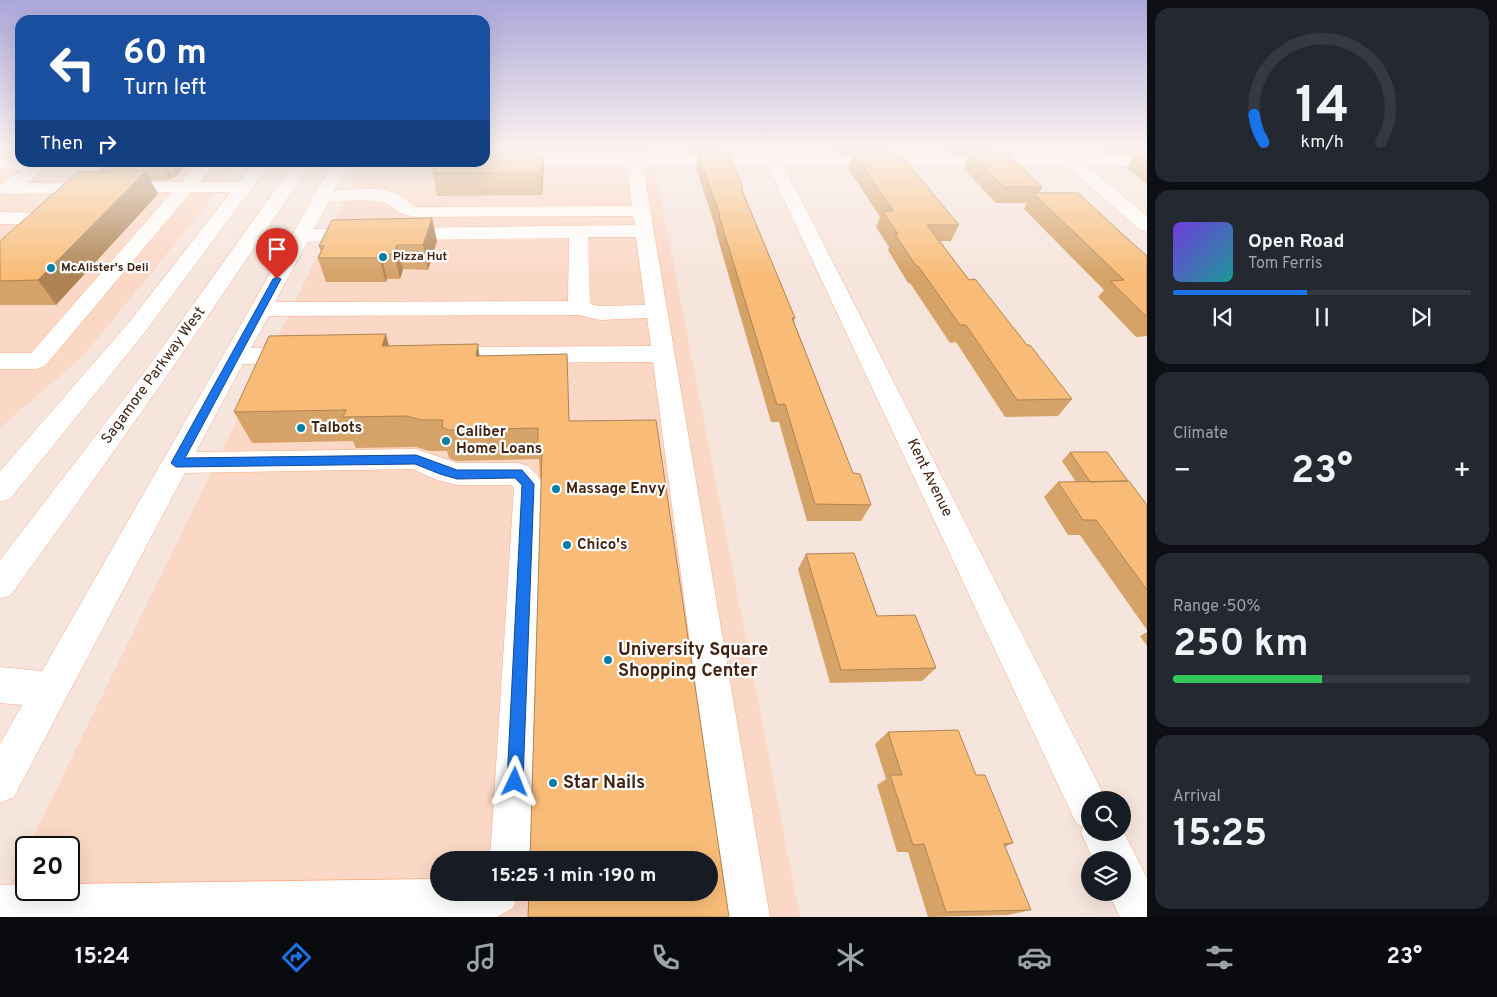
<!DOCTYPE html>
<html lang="en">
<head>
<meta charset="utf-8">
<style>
  body { margin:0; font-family:Overpass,sans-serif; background:#242831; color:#f1f3f6; height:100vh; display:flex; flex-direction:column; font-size:19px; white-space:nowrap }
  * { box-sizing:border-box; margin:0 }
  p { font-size:16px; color:#9ea1a6 }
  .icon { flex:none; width:28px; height:28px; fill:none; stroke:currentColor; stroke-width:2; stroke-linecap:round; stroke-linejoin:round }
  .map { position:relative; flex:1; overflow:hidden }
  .sheet { display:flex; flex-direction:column; gap:8px; padding:8px; background:#0d0f14; width:350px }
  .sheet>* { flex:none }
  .banner { position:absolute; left:15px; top:15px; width:475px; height:152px; border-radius:15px; box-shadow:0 5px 20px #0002; background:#1a4fa0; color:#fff; overflow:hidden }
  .buttons { position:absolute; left:1081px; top:791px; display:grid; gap:10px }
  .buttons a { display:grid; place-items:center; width:50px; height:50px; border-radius:50%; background:#171b24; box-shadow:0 5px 20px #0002; font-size:25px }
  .speed { position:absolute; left:15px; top:836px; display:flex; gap:10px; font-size:25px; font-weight:700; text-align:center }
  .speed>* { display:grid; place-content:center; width:65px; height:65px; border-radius:50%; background:#171b24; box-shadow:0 5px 20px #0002; line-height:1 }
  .speed .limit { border:2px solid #111; border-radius:8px; background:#fff; color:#111 }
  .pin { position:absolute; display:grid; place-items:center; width:42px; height:42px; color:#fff; margin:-51px -21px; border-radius:50% 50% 50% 0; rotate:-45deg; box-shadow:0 0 5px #0007 }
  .pin .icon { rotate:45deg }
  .me { position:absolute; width:55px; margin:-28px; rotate:2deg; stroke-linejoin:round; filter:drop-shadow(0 0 4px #0008) }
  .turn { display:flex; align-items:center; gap:18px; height:105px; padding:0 25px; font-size:22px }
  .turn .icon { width:65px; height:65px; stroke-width:2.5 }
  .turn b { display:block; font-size:35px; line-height:42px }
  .then { display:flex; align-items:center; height:48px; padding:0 25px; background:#0003; gap:10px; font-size:19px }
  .big { font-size:38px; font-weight:700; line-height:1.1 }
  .sheet .widget { flex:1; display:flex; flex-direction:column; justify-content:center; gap:8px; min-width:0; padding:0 18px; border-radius:15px; background:#242831 }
  .sheet .dial { align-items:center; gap:0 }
  .dial svg { height:130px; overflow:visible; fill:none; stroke:#363941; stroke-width:7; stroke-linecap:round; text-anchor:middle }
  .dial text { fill:#f1f3f6; stroke:none }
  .song { display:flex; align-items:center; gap:15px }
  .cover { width:60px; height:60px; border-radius:8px; background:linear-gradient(135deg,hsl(260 70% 55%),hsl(180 70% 35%)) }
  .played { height:5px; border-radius:2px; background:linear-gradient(90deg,#1a73e8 45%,#363941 45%) }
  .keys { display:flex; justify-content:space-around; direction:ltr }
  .heat { display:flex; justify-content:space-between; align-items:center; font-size:28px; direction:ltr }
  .charge { height:8px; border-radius:4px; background:linear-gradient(90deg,#34c759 50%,#363941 0) }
  .trip { position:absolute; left:430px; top:851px; width:288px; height:50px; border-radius:25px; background:#171b24; box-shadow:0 5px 20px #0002; font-weight:700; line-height:50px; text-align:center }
  .menu { display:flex; height:80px; justify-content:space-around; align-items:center; background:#090b0e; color:#9ea1a6 }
  .menu .icon { width:35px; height:35px }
  .menu .on { color:#1a73e8 }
  .menu b { font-size:22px; color:#f1f3f6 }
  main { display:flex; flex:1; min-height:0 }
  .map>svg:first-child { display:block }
  .built { fill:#fbd7c5; fill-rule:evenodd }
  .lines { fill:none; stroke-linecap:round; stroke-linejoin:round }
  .minor-casing { stroke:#faab81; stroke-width:1 }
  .highway-casing { stroke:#faab81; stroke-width:1 }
  .minor { fill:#fff; fill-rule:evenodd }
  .highway { fill:#fff; fill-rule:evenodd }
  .wall { fill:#d5a267 }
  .shaded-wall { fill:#ae8454 }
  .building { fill:#f8bc78; stroke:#ae8454 }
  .route { fill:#1a73e8; stroke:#114b97 }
  .poi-dot { fill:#077fa6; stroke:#fff; stroke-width:2 }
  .labels { text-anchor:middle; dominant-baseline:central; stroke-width:4.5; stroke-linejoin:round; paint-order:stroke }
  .far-poi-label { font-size:12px; font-weight:bold; fill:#422312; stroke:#fff; text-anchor:start }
  .street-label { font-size:15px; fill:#422312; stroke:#fff }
  .poi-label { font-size:15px; font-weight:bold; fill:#422312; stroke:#fff; text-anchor:start }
  .near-poi-label { font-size:18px; font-weight:bold; fill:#422312; stroke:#fff; text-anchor:start }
</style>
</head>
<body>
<main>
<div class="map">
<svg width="1147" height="917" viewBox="0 0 1147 917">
  <rect width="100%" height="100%" fill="#f6e5dc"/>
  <path class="built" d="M0 148H20V162L237 163 206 206 83 356 0 428Z
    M485 148H651L800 917H0V904L26 851V890H69V848L28 847 363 163 485 162ZM439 860H709V892H439Z"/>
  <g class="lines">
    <g class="minor-casing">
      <path id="minor" d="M759 148H775L779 157 1147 156V166H1087L1147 216V232L1140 230 1067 166H784L1104 795 1107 800H1090V832H1122V829L1147 878V917H1120L1108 892H1122V860H1093L1081 832 1083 827 1076 823 768 166 643 167 770 917H726L653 362 442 363 434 360 430 355 434 350 442 347 651 346 647 318 600 320 579 315 269 316 251 348H297L305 351 309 356 305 361 297 364H243L196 452 416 449 457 463H518L528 466 538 476 542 484 532 860H490L514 487 511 485H457L434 479 413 469 185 473 14 797 0 803V744L22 705 0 703V667L42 671 312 200 310 197 316 192 330 168 297 166 295 162H416L414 165 408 167H347L334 191C354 190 380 185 399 195 405 198 410 204 416 207L632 206 627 167H485L479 165 477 162H485V157H763ZM363 200 384 202 400 213 415 217 633 216 635 225 314 229 329 202ZM588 237H636L645 305 600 306 590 304ZM569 238 568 301 275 302 308 241Z
        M0 158 20 161V162H54L27 183 181 182 199 162H216L200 182H244L250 183 253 187 250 191 244 192H191L45 366 37 369H0V353H31L172 192 6 194 0 193V185L22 171 0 168Z
        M0 212 46 213 53 215 55 219 53 223 46 225 0 224Z
        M439 879V892H519L513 908 497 917H0V885L26 884V890H69V884Z"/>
    </g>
    <g class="highway-casing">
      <path id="highway" d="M254 162H271L146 331 10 499 0 502V471L130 321Z
        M295 162H311C215 309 114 453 11 595L0 599V560L146 370Z"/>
    </g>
    <use href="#minor" class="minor"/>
    <use href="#highway" class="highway"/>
  </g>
  <path class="wall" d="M485 148H545L544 155H543L544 169 542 195 437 196 433 173Z
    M689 148H722L721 153 743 188 742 192 795 318 794 322 853 473 871 505 861 521H807L779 422H771L716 232V229L696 168 698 155H692Z
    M835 148H886L884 153 959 225 951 241H940L969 280 1027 345 1072 399 1058 416 1005 417 956 342 950 343 910 283H908L888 250 889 247 876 227 880 217 848 168 853 155H840Z
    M944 148H990L987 153 1042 187 1039 193 1130 241 1147 256V336L1136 337 1098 297 1104 290 1024 209 1027 203H996L963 168 969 155H951Z
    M1100 148H1147V184L1126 168 1135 155 1109 154Z
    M95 162H188L176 177H173L170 180H150L158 194 56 305H0V241L100 172Z
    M437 241 428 270 403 269 400 279H387L386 282H326L318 258 321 252 319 246Z
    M389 346 479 356 567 354 541 479 540 476 539 459 456 461 449 458 447 451H429L416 447 356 448 353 441 252 443 234 412Z
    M1070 452 1128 481 1147 505V630L1080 535H1068L1044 497 1058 482H1076L1062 461Z
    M806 554 877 616 936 668 922 681 830 683 798 569Z
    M1147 632V646L1140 636Z
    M888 732 976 775 1013 843 1005 847 1031 910 1008 915 928 917 908 852H897L877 785 886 779 875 744Z"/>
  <path class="shaded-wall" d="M543 148 544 169 542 195 541 172Z
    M161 162H166L173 177 170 180Z
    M169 162H188L176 177Z
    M146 171 158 194 56 305 38 280Z
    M432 218 437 241 428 270 423 245Z
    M397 245 403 269 400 279 394 254Z
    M381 254 387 279 386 282 379 258Z
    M386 334 394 366 382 346Z
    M478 344 482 376 476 356Z"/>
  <path class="building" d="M485 148H543L541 172 433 173 436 162H485Z
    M1147 152V160L1136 153Z
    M698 153H728L743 188H741L795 318H792L853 473 860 474 871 505 815 504 785 404 777 405 719 216H720Z
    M854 153H899L959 225H927L969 280 975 279 1027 345H1030L1072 399 1017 400 966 325H960L918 266H916L895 234H898L882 211H893Z
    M970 153H1007L1042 187H1004Z
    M146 171 38 280 0 281V241L78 172Z
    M1033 193H1078L1130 241 1147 256V317L1110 281 1124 280Z
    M432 218 423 245H397L394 254H381L379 258H318L324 246H319L332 220Z
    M386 334 382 346 478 344 476 356 567 354 569 421 656 420 729 917H528L529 892H709V860H530L542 453 538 445V428L449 430 442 427 443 420H421L407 416 343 417 346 410 234 412 269 336Z
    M1070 452H1107L1128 481 1090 482Z
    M1129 481 1147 505V590L1096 520H1083L1058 482Z
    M854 553 877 616 915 615 936 668 841 670 806 554Z
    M958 730 976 775H985L1013 843 1004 844 1031 910 946 912 924 844 913 845 890 775H902L888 732Z"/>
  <linearGradient id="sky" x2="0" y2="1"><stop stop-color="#aba6d9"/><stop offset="0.54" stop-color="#fbf3ef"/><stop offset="1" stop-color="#fbf3ef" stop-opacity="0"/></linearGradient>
  <rect width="1147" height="276" fill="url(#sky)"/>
  <path class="route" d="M277 277 281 279 185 458 416 455 457 470H522L534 484 523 782 521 787 515 790 509 787 507 782 522 485 515 478 457 479 440 474 415 464 176 467 171 463 273 279Z"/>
  <g class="poi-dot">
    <circle cx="383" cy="257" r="5"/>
    <circle cx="51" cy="268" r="5"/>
    <circle cx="301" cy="428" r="5"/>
    <circle cx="446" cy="441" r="5"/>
    <circle cx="556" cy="489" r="5"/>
    <circle cx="567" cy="545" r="5"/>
    <circle cx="608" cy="660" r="5"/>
    <circle cx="553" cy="783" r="5"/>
  </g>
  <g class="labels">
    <g class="far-poi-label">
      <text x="393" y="257">Pizza Hut</text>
      <text x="61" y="268">McAlister's Deli</text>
    </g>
    <g class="street-label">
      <text transform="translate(154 376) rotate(-54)">Sagamore Parkway West</text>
      <text transform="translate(929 478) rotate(64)">Kent Avenue</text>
    </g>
    <g class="poi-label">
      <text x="311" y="428">Talbots</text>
      <text x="456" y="432">Caliber<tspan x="456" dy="17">Home Loans</tspan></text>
      <text x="566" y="489">Massage Envy</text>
      <text x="577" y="545">Chico's</text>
    </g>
    <g class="near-poi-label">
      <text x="618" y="650">University Square<tspan x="618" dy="21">Shopping Center</tspan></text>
      <text x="563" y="783">Star Nails</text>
    </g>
  </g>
</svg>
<div class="buttons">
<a><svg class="icon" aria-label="search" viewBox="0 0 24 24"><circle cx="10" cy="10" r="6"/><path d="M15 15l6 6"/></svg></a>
<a><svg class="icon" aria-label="layers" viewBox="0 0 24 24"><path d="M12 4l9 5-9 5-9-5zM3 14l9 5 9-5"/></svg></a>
</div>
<div class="speed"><div class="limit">20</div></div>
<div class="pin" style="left:277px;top:279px;background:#d93025"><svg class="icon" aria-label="arrive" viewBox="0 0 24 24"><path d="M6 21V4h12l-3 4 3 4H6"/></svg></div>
<svg class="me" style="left:515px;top:782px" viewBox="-20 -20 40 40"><path d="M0-17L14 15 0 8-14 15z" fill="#1a73e8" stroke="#fff" stroke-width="4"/></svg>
<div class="trip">15:25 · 1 min · 190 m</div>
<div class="banner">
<div class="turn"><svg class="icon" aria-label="left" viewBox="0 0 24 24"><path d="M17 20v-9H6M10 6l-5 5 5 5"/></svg><div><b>60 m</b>Turn left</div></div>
<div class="then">Then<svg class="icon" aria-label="right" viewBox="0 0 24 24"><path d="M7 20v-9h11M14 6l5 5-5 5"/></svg></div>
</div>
</div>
<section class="sheet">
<div class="widget dial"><svg viewBox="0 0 100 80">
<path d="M14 69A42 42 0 1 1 86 69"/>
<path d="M14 69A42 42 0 0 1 8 52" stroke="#1a73e8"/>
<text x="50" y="56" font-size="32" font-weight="700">14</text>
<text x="50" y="72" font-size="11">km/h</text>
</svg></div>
<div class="widget">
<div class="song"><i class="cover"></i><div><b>Open Road</b><p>Tom Ferris</p></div></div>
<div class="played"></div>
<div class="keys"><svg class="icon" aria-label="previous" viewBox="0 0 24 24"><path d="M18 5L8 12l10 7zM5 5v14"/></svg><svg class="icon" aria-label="pause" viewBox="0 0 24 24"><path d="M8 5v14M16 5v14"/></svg><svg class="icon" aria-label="next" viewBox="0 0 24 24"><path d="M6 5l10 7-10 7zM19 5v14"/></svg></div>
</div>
<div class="widget"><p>Climate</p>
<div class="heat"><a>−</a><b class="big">23°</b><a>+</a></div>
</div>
<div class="widget"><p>Range · 50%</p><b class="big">250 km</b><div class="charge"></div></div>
<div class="widget"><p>Arrival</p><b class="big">15:25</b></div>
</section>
</main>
<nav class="menu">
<b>15:24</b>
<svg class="icon on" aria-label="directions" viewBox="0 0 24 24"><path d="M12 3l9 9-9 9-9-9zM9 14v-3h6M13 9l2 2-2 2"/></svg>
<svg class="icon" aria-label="music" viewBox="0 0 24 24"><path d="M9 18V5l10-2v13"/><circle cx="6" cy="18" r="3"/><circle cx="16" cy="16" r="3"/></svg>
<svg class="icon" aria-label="phone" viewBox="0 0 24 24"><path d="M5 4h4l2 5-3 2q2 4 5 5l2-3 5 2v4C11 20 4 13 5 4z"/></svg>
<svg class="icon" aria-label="climate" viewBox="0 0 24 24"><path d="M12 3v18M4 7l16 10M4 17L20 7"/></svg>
<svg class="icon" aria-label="car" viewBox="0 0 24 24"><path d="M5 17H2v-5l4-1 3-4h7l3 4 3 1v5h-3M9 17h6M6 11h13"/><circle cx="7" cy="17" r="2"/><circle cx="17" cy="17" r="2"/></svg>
<svg class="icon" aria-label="filters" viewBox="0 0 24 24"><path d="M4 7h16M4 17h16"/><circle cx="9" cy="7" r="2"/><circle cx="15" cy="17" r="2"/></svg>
<b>23°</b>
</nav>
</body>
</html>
